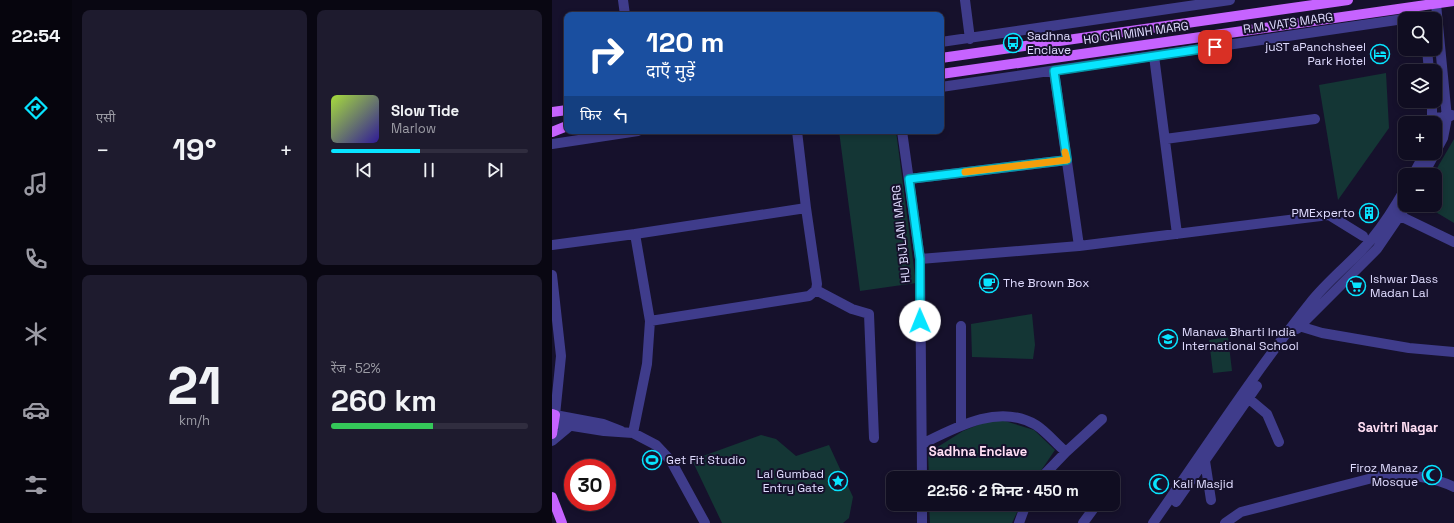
<!DOCTYPE html>
<html lang="hi">
<head>
<meta charset="utf-8">
<style>
  body { margin:0; font-family:"Space Grotesk","Noto Sans Devanagari",sans-serif; background:#1e1b2e; color:#f1f3f6; height:100vh; display:flex; flex-direction:column; font-size:15px; white-space:nowrap }
  * { box-sizing:border-box; margin:0 }
  p { font-size:13px; color:#9c9ca5 }
  .icon { flex:none; width:22px; height:22px; fill:none; stroke:currentColor; stroke-width:2; stroke-linecap:round; stroke-linejoin:round }
  .map { position:relative; flex:1; overflow:hidden }
  .sheet { display:flex; flex-direction:column; gap:10px; padding:10px; background:#090712; width:480px }
  .sheet>* { flex:none }
  .guide { position:absolute; left:12px; top:12px; width:380px; height:122px; border-radius:8px; box-shadow:0 2px 6px #0003,0 0 0 1px #302d3f; background:#1a4fa0; color:#fff; overflow:hidden }
  .tools { position:absolute; left:846px; top:12px; display:grid; gap:8px }
  .tools a { display:grid; place-items:center; width:44px; height:44px; border-radius:8px; background:#100d21; box-shadow:0 2px 6px #0003,0 0 0 1px #302d3f; font-size:20px }
  .speed { position:absolute; left:12px; top:459px; display:flex; gap:8px; font-size:20px; font-weight:700; text-align:center }
  .speed>* { display:grid; place-content:center; width:52px; height:52px; border-radius:50%; background:#100d21; box-shadow:0 2px 6px #0003,0 0 0 1px #302d3f; line-height:1 }
  .speed .limit { border:6px solid #d22; background:#fff; color:#111 }
  .pin { position:absolute; display:grid; place-items:center; width:34px; height:34px; color:#fff; margin:-17px; border-radius:8px; box-shadow:0 2px 6px #0006 }
  .me { position:absolute; width:44px; margin:-22px; rotate:359deg; stroke-linejoin:round; filter:drop-shadow(0 0 3px #0008) }
  .turn { display:flex; align-items:center; gap:14px; height:84px; padding:0 16px; font-size:18px }
  .turn .icon { width:52px; height:52px; stroke-width:2.5 }
  .turn b { display:block; font-size:28px; line-height:34px }
  .then { display:flex; align-items:center; height:38px; padding:0 16px; background:#0003; gap:8px; font-size:15px }
  .big { font-size:30px; font-weight:700; line-height:1.1 }
  .sheet .card { flex:1; display:flex; flex-direction:column; justify-content:center; gap:6px; min-width:0; padding:0 14px; border-radius:8px; background:#1e1b2e }
  .sheet .dial { align-items:center; gap:0 }
  .dial b { font-size:52px; line-height:1 }
  .song { display:flex; align-items:center; gap:12px }
  .cover { width:48px; height:48px; border-radius:6px; background:linear-gradient(135deg,hsl(80 70% 55%),hsl(250 70% 35%)) }
  .played { height:4px; border-radius:2px; background:linear-gradient(90deg,#08e4ff 45%,#302d3f 45%) }
  .keys { display:flex; justify-content:space-around; direction:ltr }
  .heat { display:flex; justify-content:space-between; align-items:center; font-size:22px; direction:ltr }
  .charge { height:6px; border-radius:3px; background:linear-gradient(90deg,#34c759 52%,#302d3f 0) }
  .sheet .tiles { flex:1; display:grid; gap:10px; grid-template-columns:repeat(2,1fr) }
  .trip { position:absolute; left:334px; top:471px; width:234px; height:40px; border-radius:8px; background:#100d21; box-shadow:0 2px 6px #0003,0 0 0 1px #302d3f; font-weight:700; line-height:40px; text-align:center }
  main { display:flex; flex:1; min-height:0 }
  .dock { display:flex; flex-direction:column; width:72px; justify-content:space-around; align-items:center; background:#06050d; color:#9c9ca5 }
  .dock .icon { width:28px; height:28px }
  .dock .active { color:#08e4ff }
  .dock b { font-size:18px; color:#f1f3f6 }
  .map>svg:first-child { display:block }
  .green { fill:#143635 }
  .lines { fill:none; stroke-linecap:round; stroke-linejoin:round }
  .minor { stroke:#3f3c8b; stroke-width:10 }
  .major { stroke:#c663ff; stroke-width:10 }
  .route-casing { stroke:#0594a6; stroke-width:10 }
  .route { stroke:#08e4ff; stroke-width:7 }
  .slow { stroke:#f59e0b; stroke-width:7 }
  .labels { text-anchor:middle; dominant-baseline:central; stroke-width:4; stroke-linejoin:round; paint-order:stroke }
  .street-label { font-size:12px; fill:#e0dcff; stroke:#16112c }
  .poi-label { font-size:12px; fill:#e0dcff; stroke:#16112c; text-anchor:start }
  .neighbourhood-label { font-size:13px; font-weight:bold; fill:#ffdef3; stroke:#16112c }
</style>
</head>
<body>
<main>
<nav class="dock">
<b>22:54</b>
<svg class="icon active" aria-label="directions" viewBox="0 0 24 24"><path d="M12 3l9 9-9 9-9-9zM9 14v-3h6M13 9l2 2-2 2"/></svg>
<svg class="icon" aria-label="music" viewBox="0 0 24 24"><path d="M9 18V5l10-2v13"/><circle cx="6" cy="18" r="3"/><circle cx="16" cy="16" r="3"/></svg>
<svg class="icon" aria-label="phone" viewBox="0 0 24 24"><path d="M5 4h4l2 5-3 2q2 4 5 5l2-3 5 2v4C11 20 4 13 5 4z"/></svg>
<svg class="icon" aria-label="climate" viewBox="0 0 24 24"><path d="M12 3v18M4 7l16 10M4 17L20 7"/></svg>
<svg class="icon" aria-label="car" viewBox="0 0 24 24"><path d="M5 17H2v-5l4-1 3-4h7l3 4 3 1v5h-3M9 17h6M6 11h13"/><circle cx="7" cy="17" r="2"/><circle cx="17" cy="17" r="2"/></svg>
<svg class="icon" aria-label="filters" viewBox="0 0 24 24"><path d="M4 7h16M4 17h16"/><circle cx="9" cy="7" r="2"/><circle cx="15" cy="17" r="2"/></svg>
</nav>
<section class="sheet">
<div class="tiles">
<div class="card"><p>एसी</p>
<div class="heat"><a>−</a><b class="big">19°</b><a>+</a></div>
</div>
<div class="card">
<div class="song"><i class="cover"></i><div><b>Slow Tide</b><p>Marlow</p></div></div>
<div class="played"></div>
<div class="keys"><svg class="icon" aria-label="previous" viewBox="0 0 24 24"><path d="M18 5L8 12l10 7zM5 5v14"/></svg><svg class="icon" aria-label="pause" viewBox="0 0 24 24"><path d="M8 5v14M16 5v14"/></svg><svg class="icon" aria-label="next" viewBox="0 0 24 24"><path d="M6 5l10 7-10 7zM19 5v14"/></svg></div>
</div>
<div class="card dial"><b>21</b><p>km/h</p></div>
<div class="card"><p>रेंज · 52%</p><b class="big">260 km</b><div class="charge"></div></div>
</div>
</section>
<div class="map">
<svg width="902" height="523" viewBox="0 0 902 523">
  <rect width="100%" height="100%" fill="#16112c"/>
  <path class="green" d="M834 73 837 128 786 200 767 85Z
    M287 131H344L364 283 308 291Z
    M902 139V223L872 205H883V175H881Z
    M480 314 483 345 481 359 420 357 419 324Z
    M676 337 680 371 661 373 657 340Z
    M443 418 482 430 503 450 484 478H377L376 453 411 431Z
    M209 435 224 439 244 456 277 445 301 497 297 518 291 523H170L140 460Z
    M377 504H469L460 523H378Z"/>
  <g class="lines">
    <path class="minor" d="M71 0 73 15
      M413 0 418 39
      M389 42 678 0
      M875 49 877 71
      M602 56 625 234
      M502 71 527 246
      M389 87 872 16
      M880 101V123
      M881 117 895 118 900 115
      M350 131 368 259 370 478
      M613 139 763 119
      M0 144 86 131
      M883 153 891 138 895 118 884 4
      M861 175 873 153
      M871 175 883 153
      M357 179 515 160
      M844 214 902 242
      M0 245 83 234
      M368 259 527 246 777 215 811 236
      M0 275 9 356 3 415 51 424 69 431
      M264 290 300 309 317 314 322 438
      M98 321 257 296 264 290 265 284 254 208
      M409 326V425
      M747 326 770 333 857 348 902 352
      M745 329 825 249 855 205
      M696 398 715 414 727 442
      M2 423 52 431 81 433 104 445 119 461 153 523
      M81 433 95 364 98 321 83 234 254 208 245 131
      M0 441 18 426
      M370 444C404 427 447 403 484 425 495 432 504 444 514 452L550 419
      M653 461 659 500
      M489 478 514 452
      M624 502 705 386
      M370 523V504
      M467 523 474 504
      M531 523 545 504
      M601 523C653 449 702 373 758 303 776 280 800 262 819 240 832 224 843 207 853 189
      M673 523 689 512 832 475C855 474 881 477 902 487"/>
    <path class="major" d="M389 58 796 0
      M389 74 902 1
      M0 112 15 110
      M0 132 15 126
      M0 414 3 415 0 434
      M0 497 10 523"/>
  </g>
  <g class="lines">
    <g class="route-casing">
      <path id="route" d="M368 321V259L357 179 515 160 502 71 663 47"/>
    </g>
    <use href="#route" class="route"/>
    <path class="slow" d="M413 172 515 160 513 152"/>
  </g>
  <defs>
    <g id="bus-ring" transform="scale(1)"><circle r="9.5" fill="#16112c" stroke="#08e4ff" stroke-width="1.5"/><path d="M-5-6H5V4H4V6H2V4H-2V6H-4V4H-5ZM-3.5-4V0h7V-4ZM-3.5 1.2v1.5H-2V1.2ZM2 1.2v1.5H3.5V1.2Z" fill="#08e4ff"/></g>
    <g id="hotel-ring" transform="scale(1)"><circle r="9.5" fill="#16112c" stroke="#08e4ff" stroke-width="1.5"/><path d="M-6-4.5h1.5V1H6V5H4.5V3h-9V5H-6ZM-4 0a1.8 1.8 0 1 1 3.6 0ZM.5 0V-2.5h3Q6-2.5 6 0Z" fill="#08e4ff"/></g>
    <g id="building-ring" transform="scale(1)"><circle r="9.5" fill="#16112c" stroke="#08e4ff" stroke-width="1.5"/><path d="M-4-6H4V6H1V3H-1V6H-4ZM-2.5-4.3h1.7v1.8h-1.7ZM.8-4.3h1.7v1.8H.8ZM-2.5-1h1.7V.8h-1.7ZM.8-1h1.7V.8H.8Z" fill="#08e4ff"/></g>
    <g id="cafe-ring" transform="scale(1)"><circle r="9.5" fill="#16112c" stroke="#08e4ff" stroke-width="1.5"/><path d="M-5.5-4.5H6V0H3Q3 3.5 0 3.5H-2.5Q-5.5 3.5-5.5 0ZM3-3.2v2h1.7v-2ZM-6 4.5H4V6H-6Z" fill="#08e4ff"/></g>
    <g id="supermarket-ring" transform="scale(1)"><circle r="9.5" fill="#16112c" stroke="#08e4ff" stroke-width="1.5"/><path d="M-6-5.5h2.5l.6 2H6L4.5 2H-2.5L-4.4-4H-6ZM-1.5 3.2a1.3 1.3 0 1 0 .1 0ZM3 3.2a1.3 1.3 0 1 0 .1 0Z" fill="#08e4ff"/></g>
    <g id="school-ring" transform="scale(1)"><circle r="9.5" fill="#16112c" stroke="#08e4ff" stroke-width="1.5"/><path d="M0-5L7-2L0 1L-7-2ZM-4 1L0 2.5L4 1V4Q0 6-4 4Z" fill="#08e4ff"/></g>
    <g id="stadium-ring" transform="scale(1)"><circle r="9.5" fill="#16112c" stroke="#08e4ff" stroke-width="1.5"/><path d="M0-5a6.5 5 0 1 0 0 10a6.5 5 0 1 0 0-10ZM-3.5-1.8h7v3.6h-7Z" fill="#08e4ff"/></g>
    <g id="mosque-ring" transform="scale(1)"><circle r="9.5" fill="#16112c" stroke="#08e4ff" stroke-width="1.5"/><path d="M3.5-4.9A6 6 0 1 0 3.5 4.9A5 5 0 1 1 3.5-4.9Z" fill="#08e4ff"/></g>
    <g id="sight-ring" transform="scale(1)"><circle r="9.5" fill="#16112c" stroke="#08e4ff" stroke-width="1.5"/><path d="M0-6L1.8-2.2L6-1.7L2.9 1.2L3.7 5.4L0 3.3L-3.7 5.4L-2.9 1.2L-6-1.7L-1.8-2.2Z" fill="#08e4ff"/></g>
  </defs>
  <g fill-rule="evenodd">
    <use href="#bus-ring" x="461" y="43"/>
    <use href="#hotel-ring" x="828" y="54"/>
    <use href="#building-ring" x="817" y="213"/>
    <use href="#cafe-ring" x="437" y="283"/>
    <use href="#supermarket-ring" x="804" y="286"/>
    <use href="#school-ring" x="616" y="339"/>
    <use href="#stadium-ring" x="100" y="460"/>
    <use href="#mosque-ring" x="880" y="475"/>
    <use href="#sight-ring" x="286" y="481"/>
    <use href="#mosque-ring" x="607" y="484"/>
  </g>
  <g class="labels">
    <g class="street-label">
      <text transform="translate(736 23) rotate(-8)">R.M. VATS MARG</text>
      <text transform="translate(584 33) rotate(-8)">HO CHI MINH MARG</text>
      <text transform="translate(349 234) rotate(-96)">HU BIJLANI MARG</text>
    </g>
    <g class="poi-label">
      <text x="475" y="36">Sadhna<tspan x="475" dy="14">Enclave</tspan></text>
      <text x="814" y="47" text-anchor="end">juST aPanchsheel<tspan x="814" dy="14">Park Hotel</tspan></text>
      <text x="803" y="213" text-anchor="end">PMExperto</text>
      <text x="818" y="279">Ishwar Dass<tspan x="818" dy="14">Madan Lal</tspan></text>
      <text x="451" y="283">The Brown Box</text>
      <text x="630" y="332">Manava Bharti India<tspan x="630" dy="14">International School</tspan></text>
      <text x="114" y="460">Get Fit Studio</text>
      <text x="866" y="468" text-anchor="end">Firoz Manaz<tspan x="866" dy="14">Mosque</tspan></text>
      <text x="272" y="474" text-anchor="end">Lal Gumbad<tspan x="272" dy="14">Entry Gate</tspan></text>
      <text x="621" y="484">Kali Masjid</text>
    </g>
    <g class="neighbourhood-label">
      <text x="846" y="427">Savitri Nagar</text>
      <text x="426" y="451">Sadhna Enclave</text>
    </g>
  </g>
</svg>
<div class="tools">
<a><svg class="icon" aria-label="search" viewBox="0 0 24 24"><circle cx="10" cy="10" r="6"/><path d="M15 15l6 6"/></svg></a>
<a><svg class="icon" aria-label="layers" viewBox="0 0 24 24"><path d="M12 4l9 5-9 5-9-5zM3 14l9 5 9-5"/></svg></a>
<a>+</a>
<a>−</a>
</div>
<div class="speed"><div class="limit">30</div></div>
<div class="pin" style="left:663px;top:47px;background:#d93025"><svg class="icon" aria-label="arrive" viewBox="0 0 24 24"><path d="M6 21V4h12l-3 4 3 4H6"/></svg></div>
<svg class="me" style="left:368px;top:321px" viewBox="-20 -20 40 40"><circle r="19" fill="#fff"/><path d="M0-13L10 11 0 6-10 11z" fill="#08e4ff"/></svg>
<div class="trip">22:56 · 2 मिनट · 450 m</div>
<div class="guide">
<div class="turn"><svg class="icon" aria-label="right" viewBox="0 0 24 24"><path d="M7 20v-9h11M14 6l5 5-5 5"/></svg><div><b>120 m</b>दाएँ मुड़ें</div></div>
<div class="then">फिर<svg class="icon" aria-label="left" viewBox="0 0 24 24"><path d="M17 20v-9H6M10 6l-5 5 5 5"/></svg></div>
</div>
</div>
</main>
</body>
</html>
